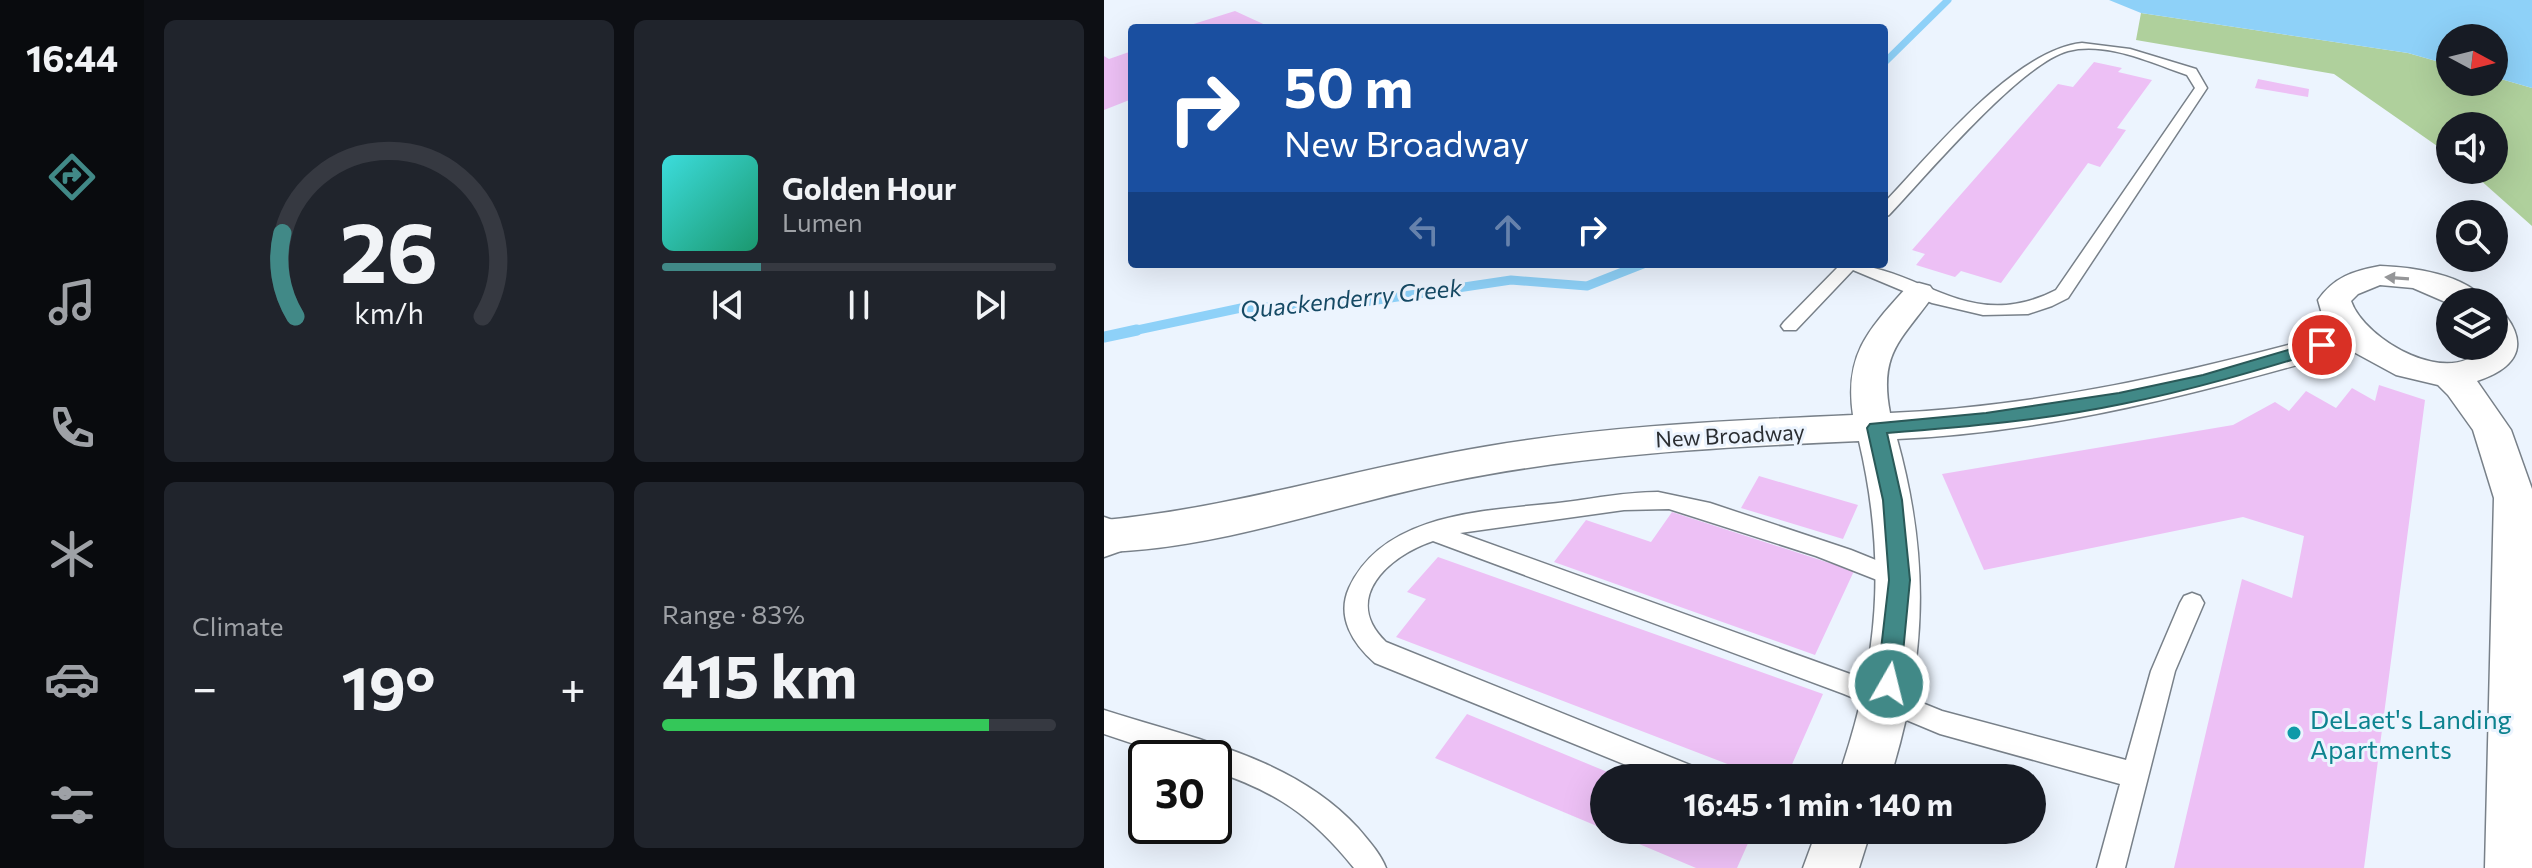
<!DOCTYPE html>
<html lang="en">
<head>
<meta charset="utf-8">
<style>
  body { margin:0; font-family:Commissioner,sans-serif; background:#20242c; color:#f1f3f6; height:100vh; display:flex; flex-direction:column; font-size:30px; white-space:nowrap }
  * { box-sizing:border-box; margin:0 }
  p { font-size:26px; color:#9ea1a6 }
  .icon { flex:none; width:44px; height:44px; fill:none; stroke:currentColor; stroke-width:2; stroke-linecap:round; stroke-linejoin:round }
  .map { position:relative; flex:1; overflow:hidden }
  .drawer { display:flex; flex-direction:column; gap:20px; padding:20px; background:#0d0f14; width:960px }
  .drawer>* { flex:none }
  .hud { position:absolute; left:24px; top:24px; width:760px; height:244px; border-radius:8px; box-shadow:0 8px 32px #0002; background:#1a4fa0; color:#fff; overflow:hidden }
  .needle { width:52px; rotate:97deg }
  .buttons { position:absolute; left:1332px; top:24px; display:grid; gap:16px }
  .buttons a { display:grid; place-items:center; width:72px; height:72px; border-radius:50%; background:#171b24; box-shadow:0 8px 32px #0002; font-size:40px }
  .speed { position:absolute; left:24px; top:740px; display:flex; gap:16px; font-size:40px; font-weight:700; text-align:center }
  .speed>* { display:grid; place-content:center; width:104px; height:104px; border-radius:50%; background:#171b24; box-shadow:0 8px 32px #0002; line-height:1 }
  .speed .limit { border:4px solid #111; border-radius:12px; background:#fff; color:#111 }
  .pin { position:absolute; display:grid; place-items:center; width:68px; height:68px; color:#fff; margin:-34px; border:4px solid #fff; border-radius:50%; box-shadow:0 2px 8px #0007 }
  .me { position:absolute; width:88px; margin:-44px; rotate:8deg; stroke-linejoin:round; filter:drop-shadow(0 0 6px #0008) }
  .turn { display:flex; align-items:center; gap:28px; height:168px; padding:0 24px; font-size:36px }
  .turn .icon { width:104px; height:104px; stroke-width:2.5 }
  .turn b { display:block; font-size:56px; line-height:68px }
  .lanes { display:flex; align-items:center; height:76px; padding:0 24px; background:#0003; justify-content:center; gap:40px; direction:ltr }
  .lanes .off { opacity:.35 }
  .big { font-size:60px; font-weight:700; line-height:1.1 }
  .drawer .tile { flex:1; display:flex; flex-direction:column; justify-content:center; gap:12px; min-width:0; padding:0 28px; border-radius:12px; background:#20242c }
  .drawer .dial { align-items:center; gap:0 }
  .dial svg { height:208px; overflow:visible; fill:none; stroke:#363941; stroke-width:7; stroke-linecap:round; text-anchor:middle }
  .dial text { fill:#f1f3f6; stroke:none }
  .song { display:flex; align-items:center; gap:24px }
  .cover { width:96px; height:96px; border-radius:12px; background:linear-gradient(135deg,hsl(180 70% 55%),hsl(160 70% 35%)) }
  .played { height:8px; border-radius:4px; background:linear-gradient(90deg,#418987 25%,#363941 25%) }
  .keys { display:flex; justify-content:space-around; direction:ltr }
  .heat { display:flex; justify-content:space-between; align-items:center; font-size:44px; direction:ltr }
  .charge { height:12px; border-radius:6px; background:linear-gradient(90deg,#34c759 83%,#363941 0) }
  .drawer .tiles { flex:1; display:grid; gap:20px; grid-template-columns:repeat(2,1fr) }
  .trip { position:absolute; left:486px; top:764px; width:456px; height:80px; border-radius:40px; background:#171b24; box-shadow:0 8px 32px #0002; font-weight:700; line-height:80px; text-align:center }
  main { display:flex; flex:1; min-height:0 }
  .menu { display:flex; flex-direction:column; width:144px; justify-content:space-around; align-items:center; background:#090b0e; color:#9ea1a6 }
  .menu .icon { width:56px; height:56px }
  .menu .current { color:#418987 }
  .menu b { font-size:36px; color:#f1f3f6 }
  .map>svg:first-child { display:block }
  .green { fill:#afd09c }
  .water { fill:#8ed1f8 }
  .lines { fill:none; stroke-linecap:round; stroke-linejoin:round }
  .stream-far2 { stroke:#8ed1f8; stroke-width:7 }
  .stream-far1 { stroke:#8ed1f8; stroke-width:9 }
  .stream { stroke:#8ed1f8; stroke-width:11 }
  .building { fill:#edc0f5 }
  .lane-casing { stroke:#788089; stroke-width:3 }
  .street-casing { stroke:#788089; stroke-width:3 }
  .secondary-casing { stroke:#788089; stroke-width:3 }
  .lane { fill:#fff; fill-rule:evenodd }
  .street { fill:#fff; fill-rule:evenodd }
  .secondary { fill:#fff; fill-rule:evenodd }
  .oneway { fill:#959698 }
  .route { fill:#418987; stroke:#2a5958; stroke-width:2 }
  .culture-dot { fill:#0f9aa8; stroke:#ecf4fe; stroke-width:3 }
  .labels { text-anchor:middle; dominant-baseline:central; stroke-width:6; stroke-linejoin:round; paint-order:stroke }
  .street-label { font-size:22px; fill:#2b2e32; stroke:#ecf4fe }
  .water-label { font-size:24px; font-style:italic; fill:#164a65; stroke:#ecf4fe }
  .near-culture-label { font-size:26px; fill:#0d838f; stroke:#ecf4fe; text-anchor:start }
</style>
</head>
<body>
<main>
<nav class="menu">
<b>16:44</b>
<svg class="icon current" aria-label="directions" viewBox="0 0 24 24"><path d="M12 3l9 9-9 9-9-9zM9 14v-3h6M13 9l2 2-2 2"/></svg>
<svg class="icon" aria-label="music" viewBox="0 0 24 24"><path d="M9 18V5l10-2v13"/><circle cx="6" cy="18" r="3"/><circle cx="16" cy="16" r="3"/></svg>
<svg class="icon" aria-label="phone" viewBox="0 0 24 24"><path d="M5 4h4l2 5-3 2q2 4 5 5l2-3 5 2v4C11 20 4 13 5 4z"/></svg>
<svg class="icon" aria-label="climate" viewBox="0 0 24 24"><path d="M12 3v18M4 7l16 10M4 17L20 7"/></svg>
<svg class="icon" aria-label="car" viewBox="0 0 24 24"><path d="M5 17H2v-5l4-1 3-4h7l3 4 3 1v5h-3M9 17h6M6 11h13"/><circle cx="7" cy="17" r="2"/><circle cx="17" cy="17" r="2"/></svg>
<svg class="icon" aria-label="filters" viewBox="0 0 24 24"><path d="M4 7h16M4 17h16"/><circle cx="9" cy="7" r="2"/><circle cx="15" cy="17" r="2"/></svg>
</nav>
<section class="drawer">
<div class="tiles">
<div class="tile dial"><svg viewBox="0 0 100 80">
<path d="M14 69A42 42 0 1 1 86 69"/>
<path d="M14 69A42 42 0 0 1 9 37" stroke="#418987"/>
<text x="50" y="56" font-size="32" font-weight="700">26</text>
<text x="50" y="72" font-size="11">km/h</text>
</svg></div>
<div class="tile">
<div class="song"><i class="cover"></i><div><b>Golden Hour</b><p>Lumen</p></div></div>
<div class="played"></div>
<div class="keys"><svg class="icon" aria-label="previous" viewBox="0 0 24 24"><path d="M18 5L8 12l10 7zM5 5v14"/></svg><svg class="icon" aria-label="pause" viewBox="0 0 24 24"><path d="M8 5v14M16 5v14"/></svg><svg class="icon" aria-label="next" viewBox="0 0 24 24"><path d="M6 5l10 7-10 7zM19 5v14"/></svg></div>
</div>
<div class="tile"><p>Climate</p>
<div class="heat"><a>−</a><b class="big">19°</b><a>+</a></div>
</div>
<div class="tile"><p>Range · 83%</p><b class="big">415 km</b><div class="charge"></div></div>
</div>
</section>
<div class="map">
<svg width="1428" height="868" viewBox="0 0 1428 868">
  <rect width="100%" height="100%" fill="#ecf4fe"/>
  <path class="green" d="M1037 13 1304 53 1346 65V82H1390V77L1428 88V226L1365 170H1390V126H1346V155L1230 74 1032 40Z"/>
  <path class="water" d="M1005 0H1428V88L1390 77V38H1346V65L1304 53 1037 13Z"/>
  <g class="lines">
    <path class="stream-far2" d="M780 63 844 0"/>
    <path class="stream-far1" d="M24 332 137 308 253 303 407 280 483 286 539 264"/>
    <path class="stream" d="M0 337 33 330"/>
  </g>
  <path class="building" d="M131 11 168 28H80V27Z
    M28 51V99L0 110V56L5 59Z
    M990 62 1018 68 1014 72 1048 80 1013 128 1022 130 996 167 984 163 897 283 857 271 851 277 812 265 821 254 808 250 954 84 969 87Z
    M1154 79 1205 89 1204 97 1151 88Z
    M1275 385 1321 400 1260 868H1070L1138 579 1188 598 1200 536 1139 517 880 570 838 474 1129 425 1171 402 1185 411 1202 391 1232 408 1248 388 1271 401Z
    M655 476 754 505 739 539 637 508Z
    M568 512 750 571 711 655 450 562 482 520 547 542Z
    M334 557 719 694 682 778H660L292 637 322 599 303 592Z
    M363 714 518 778H500V829L331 758Z
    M502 830H644L649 832 633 868H592Z"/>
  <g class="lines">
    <g class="lane-casing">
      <path id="lane" d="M978 43 1026 49 1092 69 1103 88 964 298 948 306 924 314 879 315 828 303 749 270 692 330H680L677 326 680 322 737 264C816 264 863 336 952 290L1091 88 1083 75C1048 63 1002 41 964 51 916 64 822 176 785 215L780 217V203C827 154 910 50 978 43Z
        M554 492 606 503 747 550 804 573 808 580 804 587 796 589 712 556 565 509 520 510 356 533 749 675 838 711 1022 760 1047 671 1076 603 1080 596 1088 593 1096 596 1100 603 1071 671 1021 868H993L1016 784 836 734 740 694 329 541C284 556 237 599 282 642L596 769 600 778H554L271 663C249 644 232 617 245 588 281 510 388 511 462 502 493 498 523 492 554 492Z
        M0 710C89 739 189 757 254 828 265 841 276 853 282 868H250C208 816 173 792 110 771V758H72L0 734Z"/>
    </g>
    <g class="street-casing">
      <path id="street" d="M1276 266C1307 267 1363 274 1382 302L1346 304 1309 288 1276 285 1254 294 1247 301C1261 341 1349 390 1379 346H1390V312L1402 316C1427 350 1407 370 1373 381L1407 430 1428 489V868H1381L1390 498 1369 430 1344 395 1334 385 1292 375 1246 350C1097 393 948 432 793 439 826 558 823 660 786 778H734C775 662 783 560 755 441 618 447 479 454 344 482 231 505 116 549 0 552L1 520C118 509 230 475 346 453 479 427 614 421 749 415 740 354 765 329 804 286L815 283 826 286 831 293C799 339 774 351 786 413 938 406 1083 373 1229 333L1220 321 1214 300C1230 277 1249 271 1276 266Z
        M713 830H767L755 868H699Z"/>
    </g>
    <g class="secondary-casing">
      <path id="secondary" d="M0 517 17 523 24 538 17 551 0 557Z"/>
    </g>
    <use href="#lane" class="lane"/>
    <use href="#street" class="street"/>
    <use href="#secondary" class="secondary"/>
  </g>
  <defs><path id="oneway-solid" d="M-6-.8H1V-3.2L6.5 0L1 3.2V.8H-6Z" transform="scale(2)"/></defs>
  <use class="oneway" href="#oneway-solid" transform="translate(1293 278) rotate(-176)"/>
  <path class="route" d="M1218 340 1224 341V349C1155 370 1088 390 1018 404 941 420 861 427 783 433L798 500 806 580 796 684 793 691 785 694 777 691 773 684 785 580 779 500 763 428 766 424 882 413 1015 393 1099 375Z"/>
  <circle class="culture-dot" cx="1190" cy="733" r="8"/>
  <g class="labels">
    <g class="street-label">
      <text transform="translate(626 435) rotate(-3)">New Broadway</text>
    </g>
    <g class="water-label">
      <text transform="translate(247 298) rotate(-6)">Quackenderry Creek</text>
    </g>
    <g class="near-culture-label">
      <text x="1206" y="718">DeLaet's Landing<tspan x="1206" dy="30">Apartments</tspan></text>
    </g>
  </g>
</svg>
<div class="buttons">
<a><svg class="needle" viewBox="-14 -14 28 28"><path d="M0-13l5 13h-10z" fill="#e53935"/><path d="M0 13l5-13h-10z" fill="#9ea1a6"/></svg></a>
<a><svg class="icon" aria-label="sound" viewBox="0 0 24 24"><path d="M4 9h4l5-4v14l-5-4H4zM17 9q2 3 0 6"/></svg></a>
<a><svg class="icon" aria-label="search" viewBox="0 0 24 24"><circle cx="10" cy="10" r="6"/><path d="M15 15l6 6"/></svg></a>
<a><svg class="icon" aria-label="layers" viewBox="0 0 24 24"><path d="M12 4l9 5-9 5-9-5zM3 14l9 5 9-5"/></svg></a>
</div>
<div class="speed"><div class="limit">30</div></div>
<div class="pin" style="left:1218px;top:345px;background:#d93025"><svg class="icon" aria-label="arrive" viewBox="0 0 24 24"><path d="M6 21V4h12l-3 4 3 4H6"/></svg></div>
<svg class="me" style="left:785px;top:684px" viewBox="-20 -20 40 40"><circle r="17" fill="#418987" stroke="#fff" stroke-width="3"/><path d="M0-11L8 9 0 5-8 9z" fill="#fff"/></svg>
<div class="trip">16:45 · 1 min · 140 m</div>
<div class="hud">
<div class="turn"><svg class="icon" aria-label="right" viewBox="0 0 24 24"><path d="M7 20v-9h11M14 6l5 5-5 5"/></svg><div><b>50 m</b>New Broadway</div></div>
<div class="lanes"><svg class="icon off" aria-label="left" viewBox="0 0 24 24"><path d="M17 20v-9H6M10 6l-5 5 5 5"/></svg><svg class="icon off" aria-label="ahead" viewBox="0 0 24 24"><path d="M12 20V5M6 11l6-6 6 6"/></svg><svg class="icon" aria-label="right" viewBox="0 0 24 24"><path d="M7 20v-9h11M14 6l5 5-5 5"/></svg></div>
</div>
</div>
</main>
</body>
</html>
